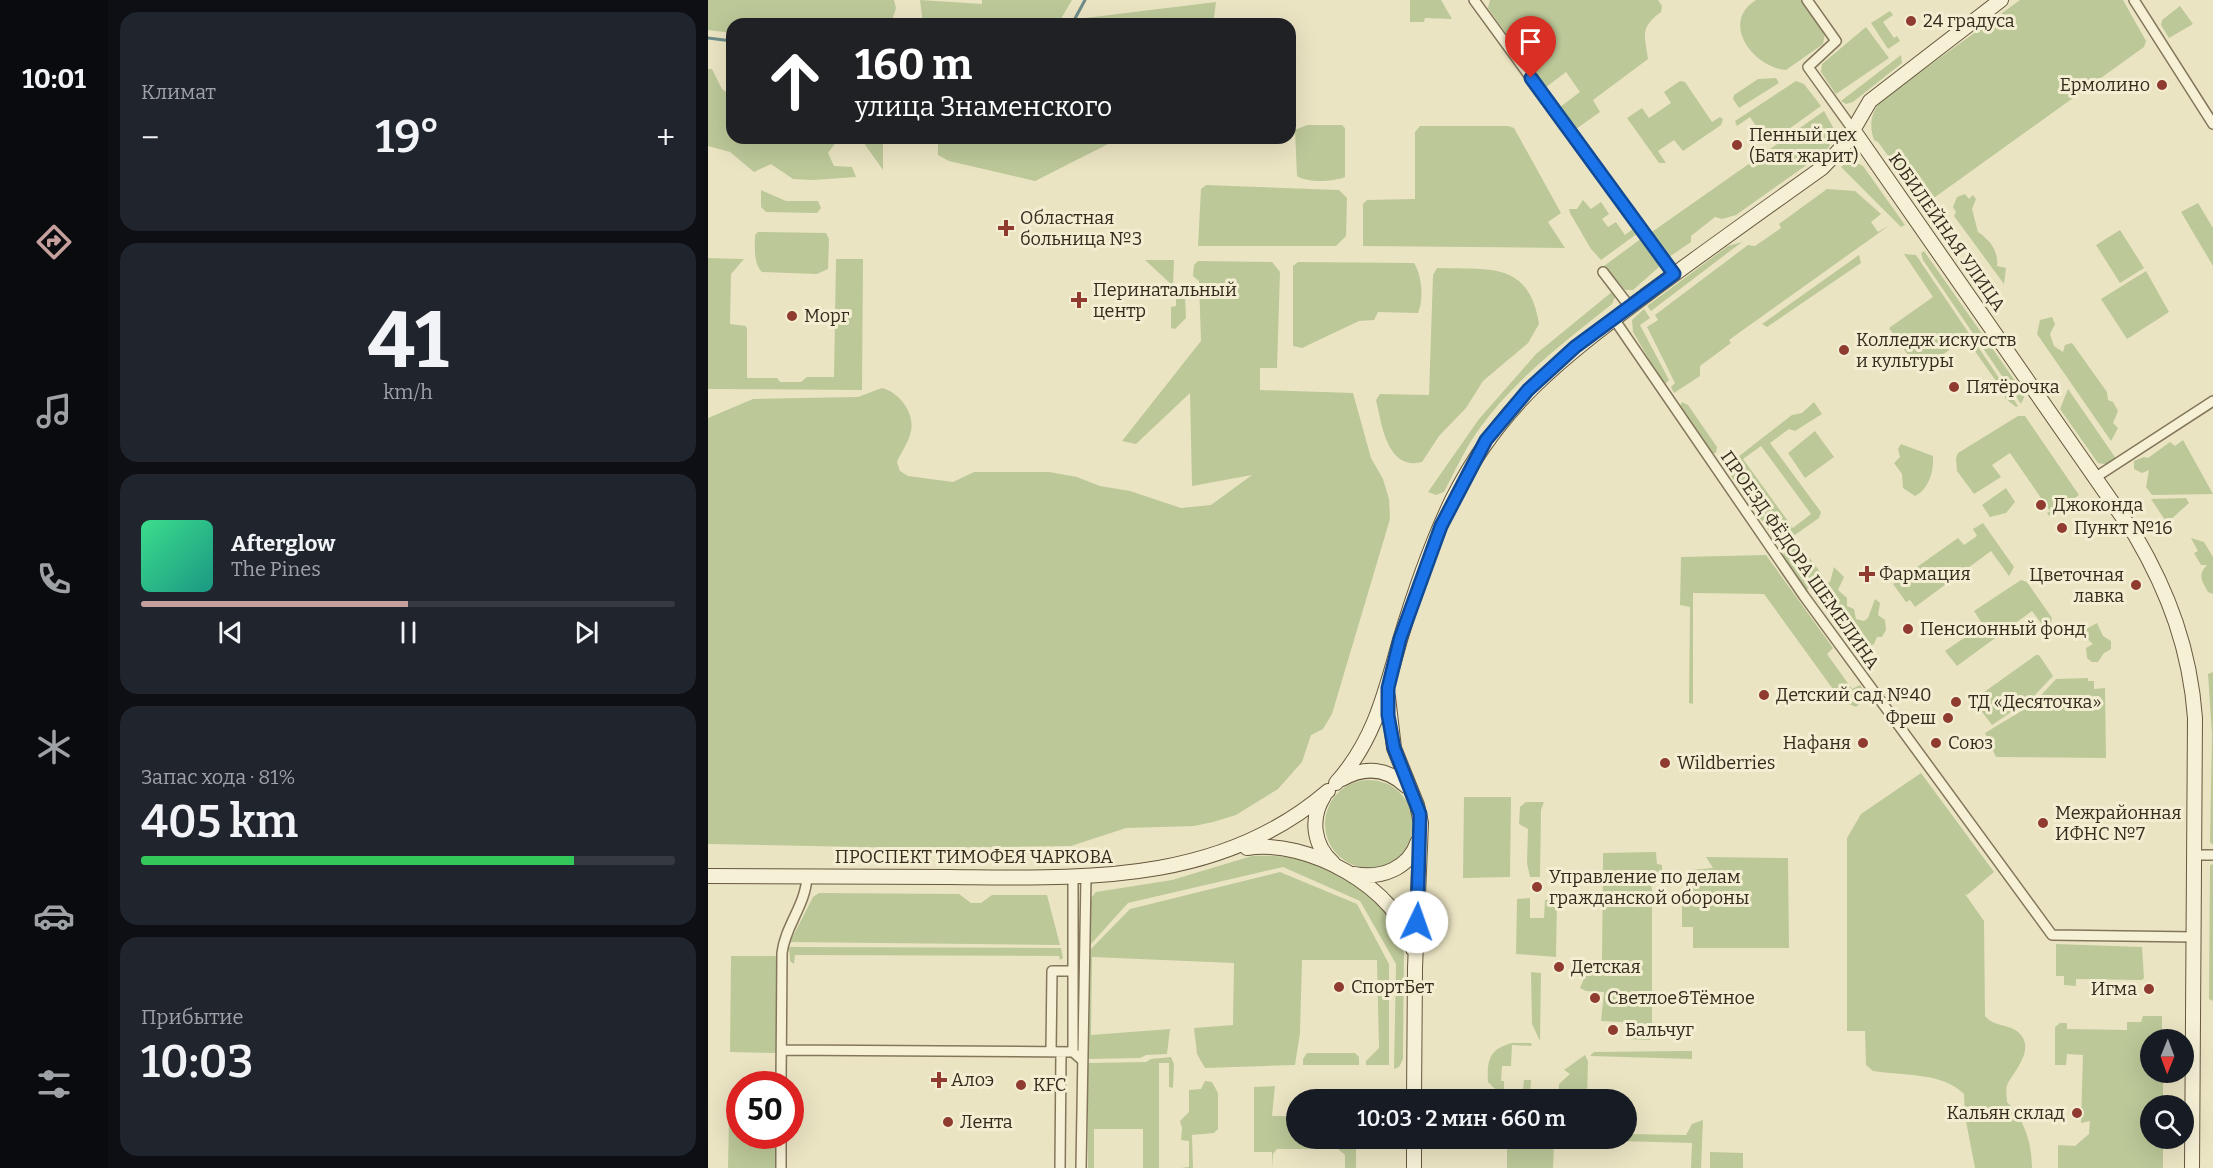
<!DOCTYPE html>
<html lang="ru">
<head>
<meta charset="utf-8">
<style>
  body { margin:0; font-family:Bitter,serif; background:#20242c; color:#f1f3f6; height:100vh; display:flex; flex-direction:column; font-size:22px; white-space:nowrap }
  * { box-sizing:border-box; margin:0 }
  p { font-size:20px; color:#9ea1a6 }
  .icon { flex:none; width:33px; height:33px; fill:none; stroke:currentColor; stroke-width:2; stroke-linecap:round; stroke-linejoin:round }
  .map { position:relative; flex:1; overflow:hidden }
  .drawer { display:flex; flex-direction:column; gap:12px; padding:12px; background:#0d0f14; width:600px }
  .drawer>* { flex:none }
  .hud { position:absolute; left:18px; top:18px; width:570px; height:126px; border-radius:18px; box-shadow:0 6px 24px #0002; background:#202124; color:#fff; overflow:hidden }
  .needle { width:39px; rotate:181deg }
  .tools { position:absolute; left:1432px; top:1029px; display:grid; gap:12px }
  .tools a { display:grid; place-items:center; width:54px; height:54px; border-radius:50%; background:#171b24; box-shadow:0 6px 24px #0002; font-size:30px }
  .speed { position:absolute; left:18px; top:1071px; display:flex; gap:12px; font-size:30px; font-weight:700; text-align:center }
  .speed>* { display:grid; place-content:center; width:78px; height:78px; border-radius:50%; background:#171b24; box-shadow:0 6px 24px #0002; line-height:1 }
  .speed .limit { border:9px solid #d22; background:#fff; color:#111 }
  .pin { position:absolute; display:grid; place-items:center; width:51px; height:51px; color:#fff; margin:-62px -26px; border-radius:50% 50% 50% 0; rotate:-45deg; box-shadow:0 0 6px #0007 }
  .pin .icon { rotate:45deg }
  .me { position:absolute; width:66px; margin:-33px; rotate:3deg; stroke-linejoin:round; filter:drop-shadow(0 0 4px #0008) }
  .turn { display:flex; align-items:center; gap:21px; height:126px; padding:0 30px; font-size:27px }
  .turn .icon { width:78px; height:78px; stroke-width:2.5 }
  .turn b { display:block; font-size:42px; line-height:51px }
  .big { font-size:45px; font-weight:600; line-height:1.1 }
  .drawer .widget { flex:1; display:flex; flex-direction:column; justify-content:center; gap:9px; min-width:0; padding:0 21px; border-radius:18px; background:#20242c }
  .drawer .dial { align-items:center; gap:0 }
  .dial b { font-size:78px; line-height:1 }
  .song { display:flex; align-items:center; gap:18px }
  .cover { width:72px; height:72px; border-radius:9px; background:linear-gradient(135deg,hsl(150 70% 55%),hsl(170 70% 35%)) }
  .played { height:6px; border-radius:3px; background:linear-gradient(90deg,#c5a09c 50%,#363941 50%) }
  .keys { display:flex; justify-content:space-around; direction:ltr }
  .heat { display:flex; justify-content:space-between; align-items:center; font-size:33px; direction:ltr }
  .charge { height:9px; border-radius:4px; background:linear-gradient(90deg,#34c759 81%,#363941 0) }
  .trip { position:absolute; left:578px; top:1089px; width:351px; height:60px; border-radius:30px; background:#171b24; box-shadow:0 6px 24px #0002; font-weight:600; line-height:60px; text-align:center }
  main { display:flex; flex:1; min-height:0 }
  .tab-bar { display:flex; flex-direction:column; width:108px; justify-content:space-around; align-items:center; background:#090b0e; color:#9ea1a6 }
  .tab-bar .icon { width:42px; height:42px }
  .tab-bar .selected { color:#c5a09c }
  .tab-bar b { font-size:27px; color:#f1f3f6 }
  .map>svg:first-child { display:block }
  .green { fill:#bcc898; fill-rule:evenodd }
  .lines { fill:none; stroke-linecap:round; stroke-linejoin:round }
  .stream { stroke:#6d8b88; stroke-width:3 }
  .street-casing { stroke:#84765b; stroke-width:12 }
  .secondary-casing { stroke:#66573e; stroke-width:16 }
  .street { stroke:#f6f1d6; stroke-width:9 }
  .secondary { stroke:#f6f1d6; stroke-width:14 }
  .route-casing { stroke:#114b97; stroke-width:15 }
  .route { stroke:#1a73e8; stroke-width:10 }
  .poi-dot { fill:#8f3b2f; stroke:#f3eed2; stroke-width:2 }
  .labels { text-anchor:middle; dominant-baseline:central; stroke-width:6; stroke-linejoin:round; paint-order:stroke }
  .poi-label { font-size:18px; fill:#352c1e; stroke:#f3eed2; text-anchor:start }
  .street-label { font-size:18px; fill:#352c1e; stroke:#f3eed2 }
</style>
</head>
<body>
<main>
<nav class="tab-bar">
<b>10:01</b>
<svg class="icon selected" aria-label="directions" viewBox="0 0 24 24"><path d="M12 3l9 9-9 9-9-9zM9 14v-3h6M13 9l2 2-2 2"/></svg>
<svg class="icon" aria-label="music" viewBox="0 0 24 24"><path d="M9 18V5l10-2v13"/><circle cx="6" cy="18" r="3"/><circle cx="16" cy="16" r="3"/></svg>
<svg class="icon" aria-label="phone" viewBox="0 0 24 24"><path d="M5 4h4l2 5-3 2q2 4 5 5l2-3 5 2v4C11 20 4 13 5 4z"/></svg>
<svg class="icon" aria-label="climate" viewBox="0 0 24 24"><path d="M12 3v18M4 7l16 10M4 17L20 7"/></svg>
<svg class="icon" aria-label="car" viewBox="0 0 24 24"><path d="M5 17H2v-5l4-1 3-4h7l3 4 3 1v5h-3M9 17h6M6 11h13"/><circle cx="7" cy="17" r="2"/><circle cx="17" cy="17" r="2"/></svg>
<svg class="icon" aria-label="filters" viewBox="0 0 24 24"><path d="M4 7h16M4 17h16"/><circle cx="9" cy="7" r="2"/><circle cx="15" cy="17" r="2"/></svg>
</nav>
<section class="drawer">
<div class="widget"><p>Климат</p>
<div class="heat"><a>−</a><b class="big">19°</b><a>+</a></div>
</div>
<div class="widget dial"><b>41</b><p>km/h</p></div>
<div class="widget">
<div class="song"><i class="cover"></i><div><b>Afterglow</b><p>The Pines</p></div></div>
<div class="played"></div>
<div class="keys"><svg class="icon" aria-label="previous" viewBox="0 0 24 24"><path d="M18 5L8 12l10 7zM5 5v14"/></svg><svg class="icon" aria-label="pause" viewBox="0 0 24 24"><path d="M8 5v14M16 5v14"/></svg><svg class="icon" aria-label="next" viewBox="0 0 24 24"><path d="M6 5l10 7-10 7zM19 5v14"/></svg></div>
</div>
<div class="widget"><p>Запас хода · 81%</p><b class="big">405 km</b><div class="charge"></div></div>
<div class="widget"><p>Прибытие</p><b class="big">10:03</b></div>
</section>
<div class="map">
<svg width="1505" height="1168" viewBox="0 0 1505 1168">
  <rect width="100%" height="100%" fill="#ebe4c3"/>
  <path class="green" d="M0 0H186L188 8 183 24H24V33L0 30Z
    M212 0 274 4V0H364L350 24H215Z
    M702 0H733L744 19 717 18 716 22H702Z
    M782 0H950L954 6 953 12C931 28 937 36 940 59L885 100 892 112 868 129 852 107 872 92 858 72 837 88 780 8Z
    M1048 0H1094L1117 33 1115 44 1078 70C1044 67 1012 22 1048 0Z
    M1312 0H1415L1438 41 1436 47 1216 205 1170 142 1166 140C1161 125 1163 114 1172 101Z
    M508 2 505 24H374L377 18Z
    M1472 6 1485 24 1461 38 1453 25 1454 20Z
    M1182 11 1185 15 1175 22 1186 38 1189 36 1192 41 1180 49 1163 23Z
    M1158 27 1181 58 1128 94 1113 72 1114 64Z
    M1193 55 1194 63 1145 102 1138 104 1133 101Z
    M0 69H4L14 89 24 96V138H175V170L153 139 131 138 120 153 126 166 144 167 148 177 105 180 85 179 63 164 46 172 22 152 0 146Z
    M1068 78 1071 83 1031 108 1025 99 1026 95 1050 79Z
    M972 81 977 82 1004 122 1012 117 1015 119 1013 125 975 151 966 140 950 151 958 163H951L919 118 934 108 941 118 963 103 956 92Z
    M1088 81 1096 84 1113 106 1060 144 1042 117 1029 126 1027 121Z
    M1116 111 1126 129 1121 147 1114 154 1028 215 1014 219 1007 217 983 236V242L961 257 941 234Z
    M599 125H634L637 128V177C625 182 599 183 589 176L587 130Z
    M712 126H800L806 128 853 213 840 222 857 248 655 246V204L659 200 707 199V132Z
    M230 138H412L327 181 241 161 230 155Z
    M1141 161H1146L1155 166 1197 225 1193 227 1133 167Z
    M498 185 631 190 639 198 638 236 628 246H490L493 189Z
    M1119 189 1147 191 1173 214 1163 222 1170 232 1182 225 1021 340 1023 343 992 366V376L966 393 963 387 967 383 939 327 950 320 947 315 1040 245 1047 246 1073 228 1071 224Z
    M53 190 78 201H110L113 208 109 213 58 212 53 207Z
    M1257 194 1261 199 1265 195 1268 199 1264 209 1270 232C1282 240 1291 252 1289 266L1298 268 1296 284 1246 216 1248 212 1245 207 1249 197Z
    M875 200 883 209 893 202 901 214 894 219 900 227 908 222 917 235 926 228 930 233 893 260 883 249 862 213 861 209H869Z
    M1490 203 1505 228V266L1473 212Z
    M1412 230 1436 268 1412 283 1388 245Z
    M50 232 118 233 121 239 120 269 109 274 54 272C45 263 47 247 47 235Z
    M934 238 951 262V267L925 290H917L896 266Z
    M1034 242 943 311 939 306 1020 246Z
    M1216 251 1317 395 1313 404 1215 260 1213 253Z
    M1196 254 1208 255 1310 406 1308 407 1297 398V394L1255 334 1241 344V350L1212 372 1181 328 1225 297Z
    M1151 255 1153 263 1059 327 1054 324Z
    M0 258 36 259 23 274 22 324 38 326 39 330V378H69L72 382H93L99 377H126L128 259H155L154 390 0 389Z
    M437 260H466L465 286Z
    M490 261 564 262 572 272 569 368H552V390L645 393 663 458 675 479 681 499 682 519 624 714 615 729 603 735 594 762 570 789 528 815 505 822 486 826 418 828 363 846 202 848 0 844V418L45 399 150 397 174 388C191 392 207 413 203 431 201 442 193 452 189 462L192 471 200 476 245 482 266 472H341L369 477 392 486 422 491 473 508 503 505 544 475 484 486 482 393 428 444 414 441 493 341 491 281 485 276 486 265Z
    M590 262 706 263C714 276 716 298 710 313L670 312 666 320 651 321 594 348 585 346V266Z
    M729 268C780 270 821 260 831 324L820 343 775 381 758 408 731 436 714 462C679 471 674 425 668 400L672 394 721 395 725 275Z
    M1438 271 1461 312 1419 339 1393 299Z
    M905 291 907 297 904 304C854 344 803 382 767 435 755 453 746 473 736 492L728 495 720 492 771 419 828 354Z
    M468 295H477L478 318 467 329 463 328V307L468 306Z
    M936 309 942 318 932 325 961 380 956 385 925 332 924 320Z
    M1344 317 1347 324 1342 334 1346 346 1355 352 1357 345 1364 343 1399 392 1400 400 1405 402 1410 411 1405 423 1410 428 1403 441 1329 334 1332 320Z
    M1360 389 1409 460 1402 465 1390 463 1352 409Z
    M974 402 980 405 1009 447 1008 453H1004L972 406Z
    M1106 402 1114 414 1087 431 1081 429 1062 443 1113 512 1111 518 1074 544 1067 540 1017 467 1084 415 1094 413ZM1053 446 1103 514 1085 528 1035 459Z
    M1310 416H1317L1371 495 1341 516 1339 513 1342 511 1302 453 1284 465 1293 477 1266 494 1249 471 1248 458 1250 453Z
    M1107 431 1126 457 1097 478 1080 453Z
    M1475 440 1505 494 1444 495 1438 487 1441 470 1434 473 1426 469V461L1436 457 1440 458 1462 442 1467 446Z
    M1193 444 1225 456C1226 471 1221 489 1207 496L1195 488 1194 474 1186 463 1192 457 1190 449Z
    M1298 488 1307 502 1298 513 1282 517 1274 505Z
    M1478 498 1481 503 1459 523 1443 499Z
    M1275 523 1306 567 1301 576 1283 551 1207 607 1202 600 1198 602 1185 584 1250 538 1256 545 1269 536 1265 529Z
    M1483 538 1496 542 1505 557V594L1500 592C1494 581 1489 575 1499 565H1493L1486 553 1490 551Z
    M1090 542 1115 576 1097 591 1074 557 1077 551Z
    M1058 555 1125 648 1119 654 1144 689 1152 685 1159 696 1148 707 1127 698V692L1056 594 985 593V704L981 703 982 607 972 605 973 557Z
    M1126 567 1136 577 1130 590 1139 598V606L1146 609 1148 619 1156 621 1160 618 1167 599 1172 603 1170 615 1177 620 1178 630 1174 637H1169L1166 644 1151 654 1143 636 1136 635C1132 630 1130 622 1126 618 1118 608 1104 601 1106 588L1122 582Z
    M1313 580 1319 582 1344 618 1340 632 1324 611 1249 666 1237 651 1275 625 1266 611Z
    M1389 623 1395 636 1403 641V649L1396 653 1390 662H1384L1379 658 1378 648 1385 644 1376 636 1378 629Z
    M1328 655H1331L1345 676 1324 698 1284 725 1272 709 1278 704 1272 695Z
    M1505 672V845L1502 842 1504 734 1500 674Z
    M1380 678V681H1386V689L1397 688 1398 758 1288 757 1277 733 1325 704 1348 679Z
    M1213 773 1286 872 1259 895 1257 894 1276 921 1277 1016C1286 1027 1301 1024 1310 1032 1328 1048 1308 1069 1300 1083 1297 1088 1299 1096 1299 1102 1316 1119 1324 1143 1324 1168H1267L1257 1116 1256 1094C1235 1072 1194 1076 1165 1071L1158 1065 1157 1031H1139V838L1153 814Z
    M617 824a44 44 0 1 1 88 0a44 44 0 1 1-88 0Z
    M756 797H803L802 877 755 878Z
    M836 802 833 810 832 877H822L819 863 820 829 811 824 812 807 818 802Z
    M948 852 949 864 954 865V875H941L944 890V1030L942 1040 920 1039V1025L915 1024 914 1022 893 1021 896 992 878 991 872 988 883 962H894L895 853Z
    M544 856C562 855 581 856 599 862 635 874 685 905 696 943L695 1059 691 1067 686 1069 688 964 652 901 575 867 420 903 382 945V899L388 892 464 880Z
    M998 857 1080 858 1081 948H985V927H974V892H984V870L1005 868Z
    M1505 864V1001L1501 999 1502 865Z
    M572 872 649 904 681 964V1065H658V1061L671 1048 669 960H594L592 1033 587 1065 497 1068 489 1054 486 1028 525 1025 526 963 384 957 383 1035 462 1029 459 1054 438 1055 432 1058 380 1059V952L422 909Z
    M111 893 251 894 263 903H273L284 895H339L352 945 82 942 105 897Z
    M822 898V918H836L837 900H849L848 957 808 954 809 899Z
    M1348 944 1434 947 1436 978 1434 980 1368 979V986L1356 985V976H1348Z
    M81 947 353 948 355 958 352 960 351 956 87 955 86 964 82 961Z
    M23 956H69L68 1053 22 1052Z
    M823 972 833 973 832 1041 824 1024Z
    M1435 1016H1454V1039L1443 1040V1072L1455 1073V1105L1443 1106V1138L1455 1139V1168H1350V1145L1367 1146 1381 1134 1382 1121 1373 1123 1375 1055 1359 1054 1358 1065H1347V1027L1352 1023H1359V1029L1419 1030V1022H1433Z
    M804 1043H823L824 1046 804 1045 803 1066H794L793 1081H796V1090H815L816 1080H823L822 1096C807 1104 790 1093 780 1082 779 1060 781 1049 804 1043Z
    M976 1051H984V1059L882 1056 886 1052Z
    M599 1053H647L651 1057V1065H595V1059Z
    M877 1055 880 1061 879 1099H840L850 1096 851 1084 862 1074 856 1070Z
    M463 1057 466 1064 465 1088 461 1087V1063H451V1168H435V1129H386V1168H380V1063L438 1062 443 1059Z
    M497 1081 504 1082 510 1093V1129L506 1133 484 1135 485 1168H473L481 1167V1141L473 1140 474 1128 472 1121 481 1112V1090L493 1089Z
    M567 1086 564 1116H581V1102L588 1117V1138L598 1139 601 1149H569L565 1154 564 1168V1152H546V1087Z
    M21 1119H31L32 1136H67V1168H20Z
    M995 1120 993 1168H983L984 1143 878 1140 918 1138V1134L978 1135 984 1124Z
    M605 1139H615V1146H648V1168H637V1155L630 1149H609Z
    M799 1139 869 1138V1140L846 1141 845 1168H799Z
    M1002 1152 1035 1153V1168H1002Z"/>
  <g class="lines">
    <path class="stream" d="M364 24 377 0
      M0 38 24 41"/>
    <g class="street-casing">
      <path id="street" d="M766 0 966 274
        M1099 0 1128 41 1100 67 1146 131
        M1426 0 1505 124
        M895 272 922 307
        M906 319 1096 596 1344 935 1486 937
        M1388 477 1505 401
        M1487 855H1505
        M74 1050 365 1052 374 1060
        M343 1052 344 971H365
        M365 1052V877
        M73 1084 74 953C77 926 98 905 99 876
        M73 1168V1136
        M352 1168 353 1052
        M373 1168 378 877"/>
    </g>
    <g class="secondary-casing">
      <path id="secondary" d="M1146 131 1427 535C1461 593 1482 650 1487 718L1484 1168
        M680 697 686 748 709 805 713 823 707 968 706 1100
        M634 779C657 766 679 768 698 786
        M628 783C666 741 677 693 692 640 706 593 723 544 744 500 792 404 854 358 938 295 996 252 1055 210 1114 168L1137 144 1162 101 1293 0
        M616 796C602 818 605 845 625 863
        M539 848C598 838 691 888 705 949
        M646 874C673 879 701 869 710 841
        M0 876C80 876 160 877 241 877 376 878 511 885 620 791
        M706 1168V1138"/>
    </g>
    <use href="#street" class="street"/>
    <use href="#secondary" class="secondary"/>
  </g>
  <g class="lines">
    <g class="route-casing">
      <path id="route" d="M709 922 712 814 686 748 680 715V688L692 639 733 526 778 440 820 390 867 347 966 274 823 78"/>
    </g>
    <use href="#route" class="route"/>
  </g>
  <g class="poi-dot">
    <circle cx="1203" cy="21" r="6"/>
    <circle cx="1454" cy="85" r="6"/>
    <circle cx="1029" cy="145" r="6"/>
    <path d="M295 219h6v6h6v6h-6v6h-6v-6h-6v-6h6z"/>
    <path d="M368 291h6v6h6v6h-6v6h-6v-6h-6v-6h6z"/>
    <circle cx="84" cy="316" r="6"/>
    <circle cx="1136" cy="350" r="6"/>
    <circle cx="1246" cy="387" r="6"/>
    <circle cx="1333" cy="505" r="6"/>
    <circle cx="1354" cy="528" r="6"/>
    <path d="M1156 565h6v6h6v6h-6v6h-6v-6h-6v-6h6z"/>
    <circle cx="1428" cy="585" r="6"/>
    <circle cx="1200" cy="629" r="6"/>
    <circle cx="1056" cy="695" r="6"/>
    <circle cx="1248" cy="702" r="6"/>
    <circle cx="1240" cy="718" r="6"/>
    <circle cx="1155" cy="743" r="6"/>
    <circle cx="1228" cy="743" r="6"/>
    <circle cx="957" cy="763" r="6"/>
    <circle cx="1335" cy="823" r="6"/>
    <circle cx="829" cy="887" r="6"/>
    <circle cx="851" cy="967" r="6"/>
    <circle cx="631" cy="987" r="6"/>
    <circle cx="1441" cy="989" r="6"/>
    <circle cx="887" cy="998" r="6"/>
    <circle cx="905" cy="1030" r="6"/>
    <path d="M228 1071h6v6h6v6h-6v6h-6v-6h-6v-6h6z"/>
    <circle cx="313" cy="1085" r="6"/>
    <circle cx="1369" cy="1113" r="6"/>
    <circle cx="240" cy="1122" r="6"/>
  </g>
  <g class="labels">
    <g class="poi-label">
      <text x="1215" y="21">24 градуса</text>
      <text x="1442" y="85" text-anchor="end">Ермолино</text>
      <text x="1041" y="135">Пенный цех<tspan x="1041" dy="21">(Батя жарит)</tspan></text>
      <text x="312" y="218">Областная<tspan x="312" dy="21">больница №3</tspan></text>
      <text x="385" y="290">Перинатальный<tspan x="385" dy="21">центр</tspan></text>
      <text x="96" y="316">Морг</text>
      <text x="1148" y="340">Колледж искусств<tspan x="1148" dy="21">и культуры</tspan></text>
      <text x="1258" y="387">Пятёрочка</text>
      <text x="1345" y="505">Джоконда</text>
      <text x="1366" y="528">Пункт №16</text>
      <text x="1171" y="574">Фармация</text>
      <text x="1416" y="575" text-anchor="end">Цветочная<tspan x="1416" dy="21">лавка</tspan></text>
      <text x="1212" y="629">Пенсионный фонд</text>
      <text x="1068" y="695">Детский сад №40</text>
      <text x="1260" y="702">ТД «Десяточка»</text>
      <text x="1228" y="718" text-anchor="end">Фреш</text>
      <text x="1143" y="743" text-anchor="end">Нафаня</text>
      <text x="1240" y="743">Союз</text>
      <text x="969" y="763">Wildberries</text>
      <text x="1347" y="813">Межрайонная<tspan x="1347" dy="21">ИФНС №7</tspan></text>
      <text x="841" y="877">Управление по делам<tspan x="841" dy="21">гражданской обороны</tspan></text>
      <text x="863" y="967">Детская</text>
      <text x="643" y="987">СпортБет</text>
      <text x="1429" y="989" text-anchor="end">Игма</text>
      <text x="899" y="998">Светлое&amp;Тёмное</text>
      <text x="917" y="1030">Бальчуг</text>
      <text x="243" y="1080">Алоэ</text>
      <text x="325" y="1085">KFC</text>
      <text x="1357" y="1113" text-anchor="end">Кальян склад</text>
      <text x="252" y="1122">Лента</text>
    </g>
    <g class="street-label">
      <text transform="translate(1239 232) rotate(55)">ЮБИЛЕЙНАЯ УЛИЦА</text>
      <text transform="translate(1092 560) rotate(55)">ПРОЕЗД ФЁДОРА ШЕМЕЛИНА</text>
      <text x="266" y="857">ПРОСПЕКТ ТИМОФЕЯ ЧАРКОВА</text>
    </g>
  </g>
</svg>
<div class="tools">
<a><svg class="needle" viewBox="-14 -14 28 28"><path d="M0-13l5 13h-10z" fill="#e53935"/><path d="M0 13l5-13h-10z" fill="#9ea1a6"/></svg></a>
<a><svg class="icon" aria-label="search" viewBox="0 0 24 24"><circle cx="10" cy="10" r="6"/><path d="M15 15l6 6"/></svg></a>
</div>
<div class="speed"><div class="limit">50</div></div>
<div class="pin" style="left:823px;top:78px;background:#d93025"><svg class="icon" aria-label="arrive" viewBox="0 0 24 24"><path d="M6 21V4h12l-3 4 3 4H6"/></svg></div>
<svg class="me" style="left:709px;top:922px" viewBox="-20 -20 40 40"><circle r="19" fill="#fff"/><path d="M0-13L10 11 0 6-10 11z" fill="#1a73e8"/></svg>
<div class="trip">10:03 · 2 мин · 660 m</div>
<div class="hud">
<div class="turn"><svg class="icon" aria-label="ahead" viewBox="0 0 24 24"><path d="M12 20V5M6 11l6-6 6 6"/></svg><div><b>160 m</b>улица Знаменского</div></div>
</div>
</div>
</main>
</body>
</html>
